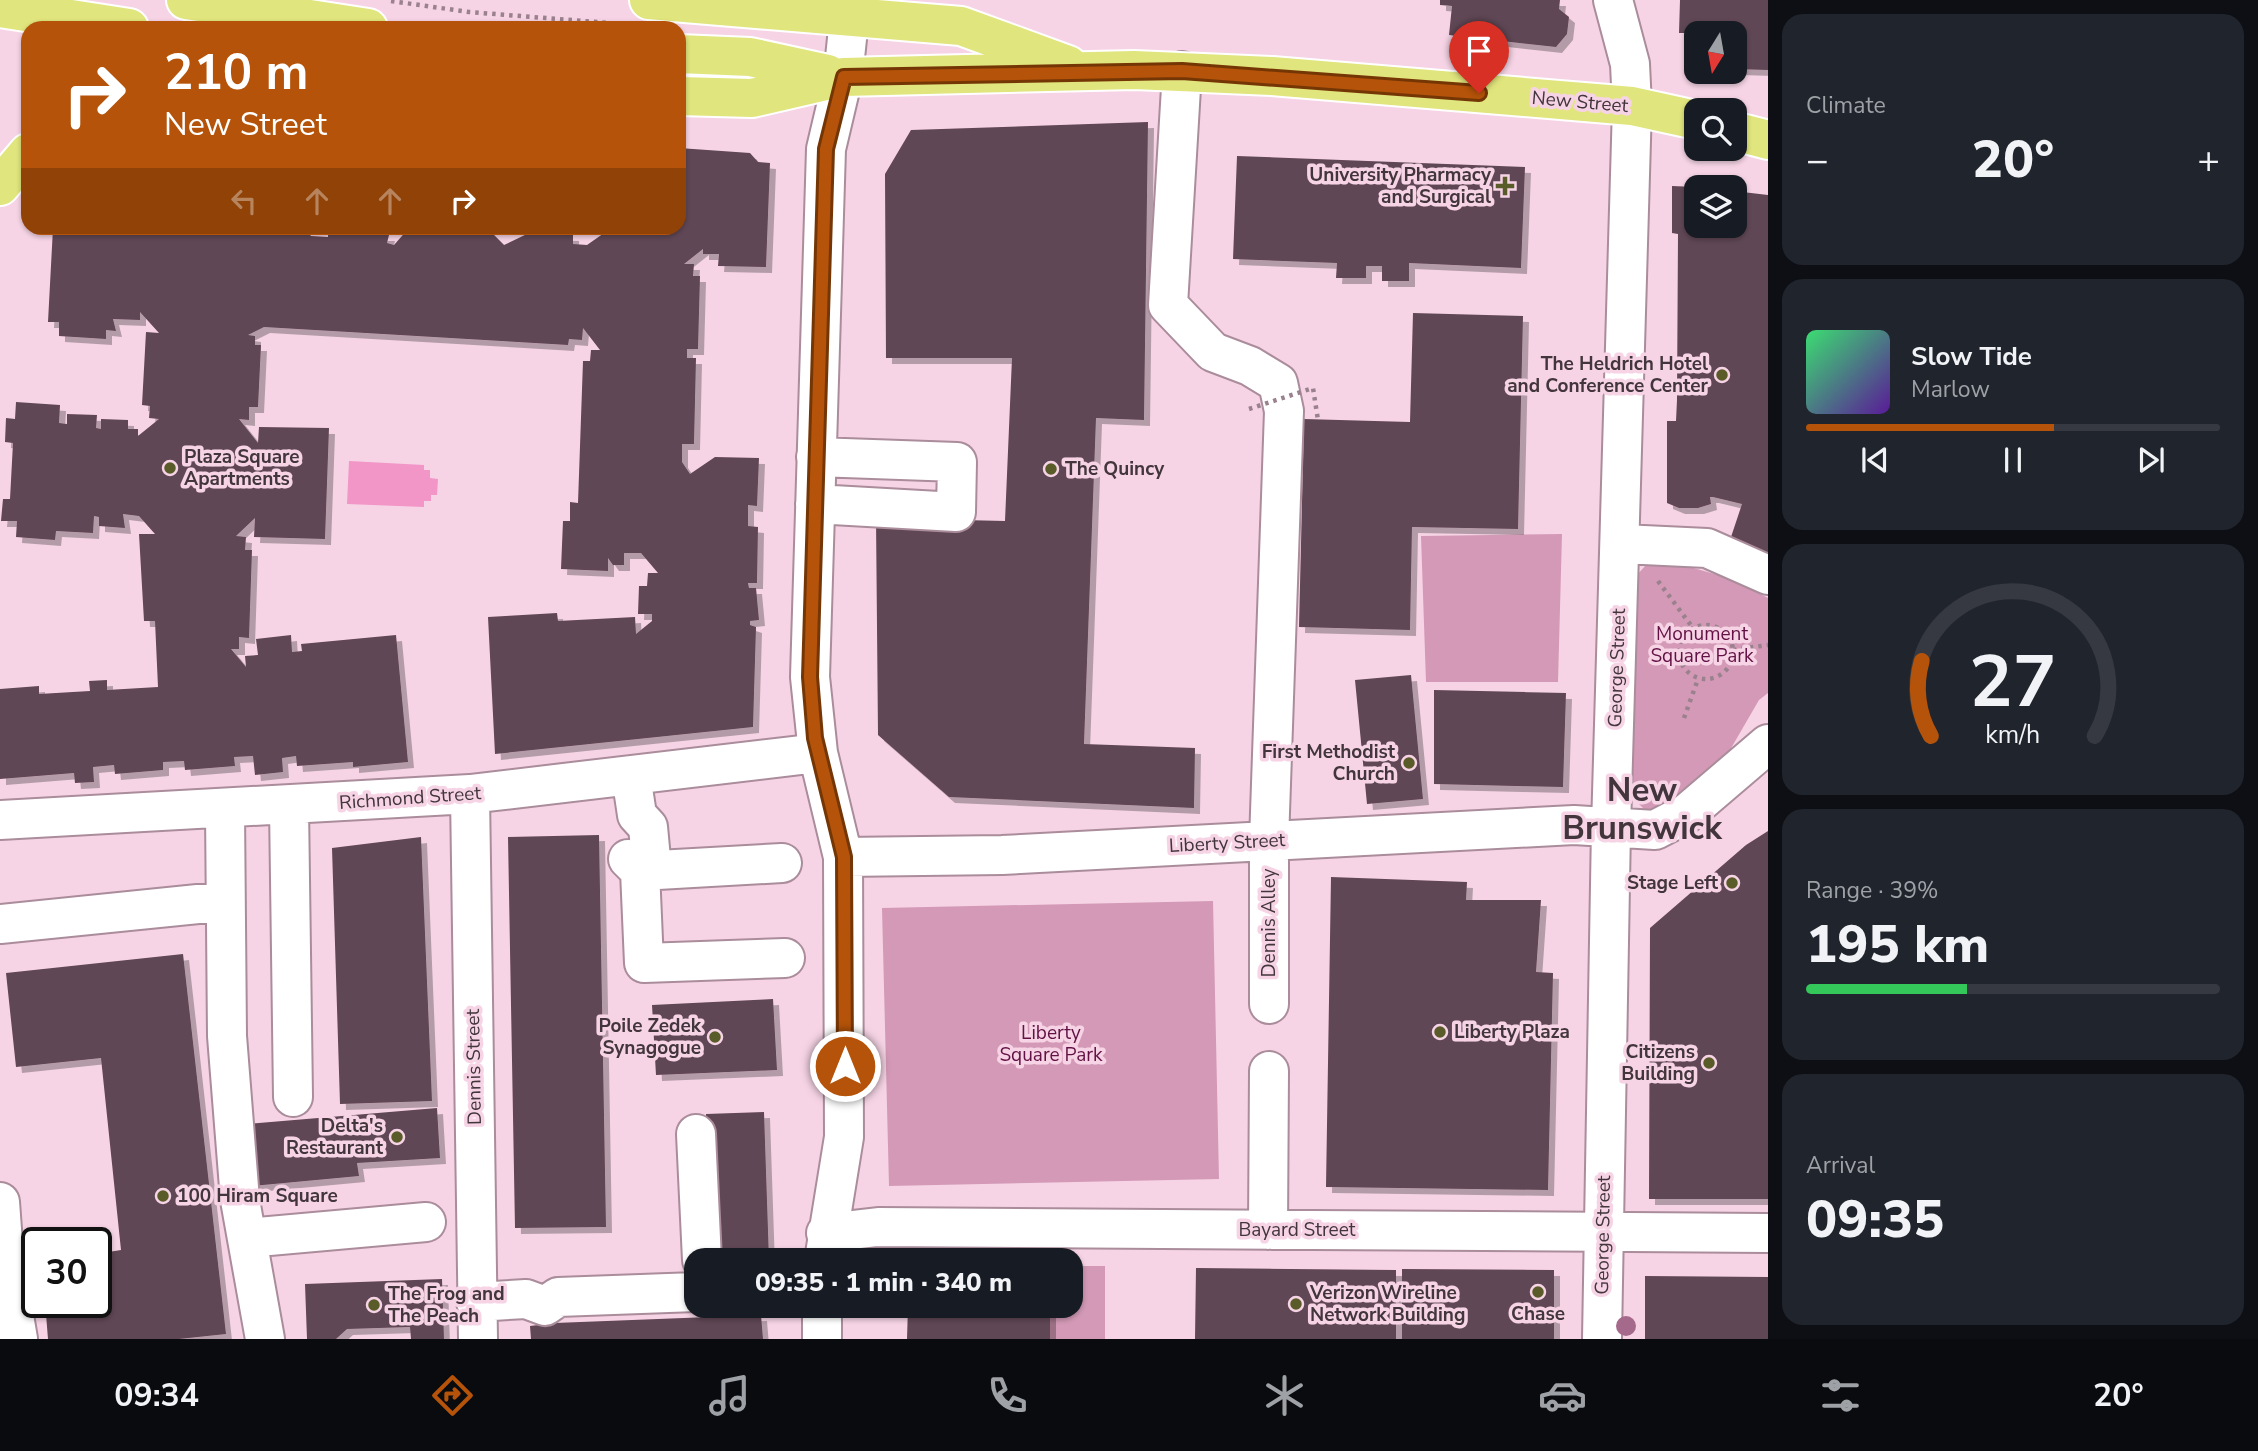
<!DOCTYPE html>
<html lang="en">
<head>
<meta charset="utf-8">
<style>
  body { margin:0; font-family:"Nunito Sans",sans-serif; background:#20242c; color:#f1f3f6; height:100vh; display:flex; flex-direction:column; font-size:26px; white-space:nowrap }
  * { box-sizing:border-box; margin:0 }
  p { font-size:23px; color:#9ea1a6 }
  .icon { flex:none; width:38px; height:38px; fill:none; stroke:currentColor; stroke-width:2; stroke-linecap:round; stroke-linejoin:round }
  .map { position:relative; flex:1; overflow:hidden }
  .sheet { display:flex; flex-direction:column; gap:14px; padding:14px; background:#0d0f14; width:490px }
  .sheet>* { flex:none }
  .hud { position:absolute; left:21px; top:21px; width:665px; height:214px; border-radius:21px; box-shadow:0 2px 5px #0004; background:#b45309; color:#fff; overflow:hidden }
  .needle { width:46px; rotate:191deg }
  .controls { position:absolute; left:1684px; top:21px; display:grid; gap:14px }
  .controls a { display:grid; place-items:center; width:63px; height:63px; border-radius:14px; background:#171b24; box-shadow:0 2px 5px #0004; font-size:35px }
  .speed { position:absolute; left:21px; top:1227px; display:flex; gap:14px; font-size:35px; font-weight:700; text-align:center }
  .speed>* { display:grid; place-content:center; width:91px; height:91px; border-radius:50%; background:#171b24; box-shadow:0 2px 5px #0004; line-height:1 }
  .speed .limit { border:4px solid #111; border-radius:10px; background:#fff; color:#111 }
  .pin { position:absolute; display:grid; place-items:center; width:60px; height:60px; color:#fff; margin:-72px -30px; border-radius:50% 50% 50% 0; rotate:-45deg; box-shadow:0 0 7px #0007 }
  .pin .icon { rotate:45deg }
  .me { position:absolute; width:77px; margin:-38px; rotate:0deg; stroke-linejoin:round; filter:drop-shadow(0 0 5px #0008) }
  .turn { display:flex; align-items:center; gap:24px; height:147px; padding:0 28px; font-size:32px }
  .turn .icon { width:91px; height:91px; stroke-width:2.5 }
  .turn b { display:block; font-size:49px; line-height:60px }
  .lanes { display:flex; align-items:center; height:66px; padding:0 28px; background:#0003; justify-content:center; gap:35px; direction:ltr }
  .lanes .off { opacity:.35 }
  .big { font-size:52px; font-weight:800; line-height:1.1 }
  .sheet .card { flex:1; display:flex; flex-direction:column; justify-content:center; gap:10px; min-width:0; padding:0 24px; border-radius:21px; background:#20242c }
  .sheet .dial { align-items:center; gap:0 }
  .dial svg { height:182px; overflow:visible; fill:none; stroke:#363941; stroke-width:7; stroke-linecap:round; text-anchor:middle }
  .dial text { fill:#f1f3f6; stroke:none }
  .song { display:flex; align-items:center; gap:21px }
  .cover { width:84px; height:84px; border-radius:10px; background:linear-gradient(135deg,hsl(140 70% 55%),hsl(270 70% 35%)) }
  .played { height:7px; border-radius:4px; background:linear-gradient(90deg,#b45309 60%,#363941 60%) }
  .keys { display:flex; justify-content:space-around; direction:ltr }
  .heat { display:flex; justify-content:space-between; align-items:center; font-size:38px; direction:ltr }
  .charge { height:10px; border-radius:5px; background:linear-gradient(90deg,#34c759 39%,#363941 0) }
  .trip { position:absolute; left:684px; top:1248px; width:399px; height:70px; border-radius:21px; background:#171b24; box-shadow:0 2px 5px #0004; font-weight:800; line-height:70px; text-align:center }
  .menu { display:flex; height:112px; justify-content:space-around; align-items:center; background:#090b0e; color:#9ea1a6 }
  .menu .icon { width:49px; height:49px }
  .menu .active { color:#b45309 }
  .menu b { font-size:32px; color:#f1f3f6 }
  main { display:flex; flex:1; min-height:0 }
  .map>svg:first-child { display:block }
  .green { fill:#d399b6 }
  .water { fill:#f295c7 }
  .building { fill:#614654; filter:url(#shadow) }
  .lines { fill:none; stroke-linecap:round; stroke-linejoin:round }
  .minor-casing { stroke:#aa8c9b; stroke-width:42 }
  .major-casing { stroke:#fff; stroke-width:42 }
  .path { stroke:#99828d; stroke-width:4.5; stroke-dasharray:3.5 5; stroke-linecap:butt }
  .minor { stroke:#fff; stroke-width:38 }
  .major { stroke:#e1e57d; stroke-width:38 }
  .path-bridge { stroke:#99828d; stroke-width:4.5; stroke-dasharray:3.5 5; stroke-linecap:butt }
  .tree { fill:#a5698c }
  .route-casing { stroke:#753606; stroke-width:18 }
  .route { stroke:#b45309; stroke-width:12 }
  .poi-dot { fill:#595c29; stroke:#f6d4e5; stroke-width:2.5 }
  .labels { text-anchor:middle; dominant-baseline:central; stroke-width:7; stroke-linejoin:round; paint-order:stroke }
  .street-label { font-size:19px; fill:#42353b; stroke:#f6d4e5 }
  .poi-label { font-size:19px; font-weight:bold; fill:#42353b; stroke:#f6d4e5; text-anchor:end }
  .park-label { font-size:19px; fill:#621144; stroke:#f6d4e5 }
  .town-label { font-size:33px; font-weight:bold; fill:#42353b; stroke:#f6d4e5 }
</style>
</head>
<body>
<main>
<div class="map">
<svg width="1768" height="1339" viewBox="0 0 1768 1339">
  <defs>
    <filter id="shadow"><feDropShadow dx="6" dy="6" stdDeviation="0" flood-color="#0004"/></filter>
  </defs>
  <rect width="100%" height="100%" fill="#f6d4e5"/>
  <path class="green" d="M1562 534 1558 682H1426L1421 536Z
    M1666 560 1728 578 1768 598V693L1759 700 1730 750 1662 807 1645 810 1634 799 1632 777 1637 575 1646 565Z
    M1213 901 1219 1179 889 1186 882 908Z
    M1071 1266H1105V1339H1050V1306H1071Z"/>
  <path class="water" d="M349 461 424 465V470H430V478L438 479 437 495H431V501H424V507L347 504Z"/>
  <path class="building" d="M1440 0H1560L1559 9 1569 17 1567 34 1556 47 1449 35 1452 6 1440 5Z
    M1680 0H1768V70L1734 69V33H1696V66H1684L1685 33H1679Z
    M1148 122 1144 420 1096 418 1084 744 1195 748 1194 808 949 797 878 735 876 518 1005 521 1012 358H886L885 174 911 130Z
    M679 148 750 153 758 162 770 163 766 267 718 266 719 254H703V249L684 264H694L693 276H700L698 349H687V358H696L694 444H682V462L690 474 715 457 759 458 757 506 748 505V526L758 527 757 583H748L749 588H756L759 620 750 621V625L756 627 753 727 495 754 488 617 557 613 558 621 635 617 636 634 652 621V614H638L639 586H647L648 573H658L641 553H624V565H613L608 558V571L561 569 563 521H570V502L578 503 583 361H590L591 350H600L583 328 582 340 569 339 568 345 264 327 248 335 255 336V345H261L258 407H249V420L239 419 258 443 259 427 329 428 325 539 254 537 255 518 236 536 246 537 245 550H252L249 638 239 637V649H231L246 667 245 656 258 655 256 639 291 635 292 652 302 651 301 644 396 635 408 762 353 767V762L297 766 296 756 282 758 283 772 255 775 253 756 234 757 235 766 185 770 184 761 163 762V770L115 774 114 765 93 767 94 782 75 783 74 773 0 779V689L39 686V694L90 691 89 681 107 680V690L158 687 155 621H144L139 534H155L139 516 123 514 125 528 99 526V517L94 516 93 533 56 531 55 540 16 537 17 521H1L3 499H10L13 443 5 442 6 418 15 419 16 402 60 405 59 423 67 424V414L97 415 96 428 101 429V419L128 420V429H138V436L159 419 149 418 150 406 142 405 146 332 159 333 140 312V320L113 319 116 331 106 330V339L59 336V322H48L53 228H197V233L201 228H303L311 236 328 237V228H378V235H389L387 243 394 245 409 228H487L504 245 527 234 573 235V244L587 245 607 231 602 228H679Z
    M1237 156 1525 167 1521 268 1409 263V281H1382V266H1366V278H1336L1337 263 1233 259Z
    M1672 186 1696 187V226H1734V191L1768 195V555L1730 540 1742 504 1713 497H1710L1711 504 1698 508H1679L1667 503V421H1676L1677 400 1678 234 1672 233Z
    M1413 313 1523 316 1518 529 1412 527 1410 630 1299 627 1304 419 1410 422Z
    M1411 675 1423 799 1367 804 1355 680Z
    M1434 690 1566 693 1563 787 1434 784Z
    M1768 831V1199H1649L1650 928 1746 845Z
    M599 835 606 1227 515 1228 508 837Z
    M421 837 432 1101 340 1104 332 848Z
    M1331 877 1467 882 1466 900H1541L1536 972 1553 973 1548 1190 1326 1187Z
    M183 954 226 1334 179 1339H48L45 1302H96V1254L121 1250 101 1058 16 1067 6 973Z
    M773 999 777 1070 656 1075 652 1005Z
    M437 1108 440 1158 357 1163 359 1176 252 1186 247 1124Z
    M764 1112 769 1260H710L706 1114Z
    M1196 1268 1396 1270V1339H1195Z
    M1402 1269 1554 1270V1339H1402Z
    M1645 1276 1768 1277V1339H1645Z
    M442 1279 444 1339H411L410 1327 347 1329 336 1339H307L305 1284Z
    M908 1306H1050V1339H907Z
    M761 1315 763 1339H531L530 1326 555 1323Z"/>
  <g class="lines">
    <g class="minor-casing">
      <path id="minor" d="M1182 71 1168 305 1213 352 1250 366 1278 383 1284 411 1269 841V1004
        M815 504 956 512 957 462 816 457
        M1622 544 1707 548 1768 575
        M631 775 637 815 648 827 651 859 640 871 644 963 785 958
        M470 794 478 1339
        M289 806 293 1097
        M225 810 227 1036 240 1200 265 1339
        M0 820 470 794 818 753
        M843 857 1002 855 1574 825 1655 830 1686 814 1768 744
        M628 859 640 871 782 863
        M0 924 198 904H225
        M696 1134 702 1260
        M0 1202 4 1257 18 1339
        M1268 1230 1269 1071
        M826 1233 878 1227 1768 1233
        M247 1238 426 1222
        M824 1260 844 1137 843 857 818 753 810 677 826 149 843 77 851 0
        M476 1302 526 1299 545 1306 558 1297 696 1292
        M822 1306V1339
        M1602 1339 1611 828 1632 106 1630 64 1613 0"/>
    </g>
    <g class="major-casing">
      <path id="major" d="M186 0 368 28
        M649 0 961 26 1068 65
        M0 8 129 28
        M679 54 750 57 828 74
        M679 96 752 98 843 77 1134 70 1272 76 1632 106 1696 120
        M1734 131 1768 140
        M0 186 28 153"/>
    </g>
    <path class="path" d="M391 1 469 12 622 24
      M1658 581 1693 628
      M1679 652a27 27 0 1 1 54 0a27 27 0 1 1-54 0Z
      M1733 650 1768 645
      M1684 718 1698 679"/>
    <use href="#minor" class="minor"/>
    <use href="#major" class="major"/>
    <path class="path-bridge" d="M1249 409 1313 388 1318 420"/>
  </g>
  <circle class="tree" cx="1626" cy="1326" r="10"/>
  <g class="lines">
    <g class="route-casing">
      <path id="route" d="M845 1066 844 857 815 738 810 677 826 149 844 77 1182 71 1479 93"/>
    </g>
    <use href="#route" class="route"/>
  </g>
  <g class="poi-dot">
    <path d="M1501.5 175.5h7v7h7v7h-7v7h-7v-7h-7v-7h7z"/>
    <circle cx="1722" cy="375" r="7"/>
    <circle cx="170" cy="468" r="7"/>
    <circle cx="1051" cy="469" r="7"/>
    <circle cx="1409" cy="763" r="7"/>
    <circle cx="1732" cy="883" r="7"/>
    <circle cx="1440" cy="1032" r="7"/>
    <circle cx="715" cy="1037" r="7"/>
    <circle cx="1709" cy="1063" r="7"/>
    <circle cx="397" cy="1137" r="7"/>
    <circle cx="163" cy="1196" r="7"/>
    <circle cx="1538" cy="1292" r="7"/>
    <circle cx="1296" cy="1304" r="7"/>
    <circle cx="374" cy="1305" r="7"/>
  </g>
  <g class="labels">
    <g class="street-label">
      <text transform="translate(1580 102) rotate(5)">New Street</text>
      <text transform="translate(1617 668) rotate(-88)">George Street</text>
      <text transform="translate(410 798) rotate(-4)">Richmond Street</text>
      <text transform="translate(1227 843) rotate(-3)">Liberty Street</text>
      <text transform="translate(1269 923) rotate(-90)">Dennis Alley</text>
      <text transform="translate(474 1067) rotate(-91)">Dennis Street</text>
      <text x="1297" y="1230">Bayard Street</text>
      <text transform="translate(1603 1235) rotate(-89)">George Street</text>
    </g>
    <g class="poi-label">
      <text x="1491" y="175">University Pharmacy<tspan x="1491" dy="22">and Surgical</tspan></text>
      <text x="1708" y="364">The Heldrich Hotel<tspan x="1708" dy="22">and Conference Center</tspan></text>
      <text x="184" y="457" text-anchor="start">Plaza Square<tspan x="184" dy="22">Apartments</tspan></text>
      <text x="1065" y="469" text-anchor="start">The Quincy</text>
      <text x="1395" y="752">First Methodist<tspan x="1395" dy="22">Church</tspan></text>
      <text x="1718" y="883">Stage Left</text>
      <text x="701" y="1026">Poile Zedek<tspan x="701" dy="22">Synagogue</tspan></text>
      <text x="1454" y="1032" text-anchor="start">Liberty Plaza</text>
      <text x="1695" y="1052">Citizens<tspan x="1695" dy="22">Building</tspan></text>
      <text x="383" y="1126">Delta's<tspan x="383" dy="22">Restaurant</tspan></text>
      <text x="177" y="1196" text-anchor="start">100 Hiram Square</text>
      <text x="1310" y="1293" text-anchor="start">Verizon Wireline<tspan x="1310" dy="22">Network Building</tspan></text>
      <text x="388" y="1294" text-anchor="start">The Frog and<tspan x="388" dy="22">The Peach</tspan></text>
      <text x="1538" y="1314" text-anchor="middle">Chase</text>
    </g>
    <g class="park-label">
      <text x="1702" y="634">Monument<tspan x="1702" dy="22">Square Park</tspan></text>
      <text x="1051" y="1033">Liberty<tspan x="1051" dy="22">Square Park</tspan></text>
    </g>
    <g class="town-label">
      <text x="1642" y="790">New<tspan x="1642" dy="38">Brunswick</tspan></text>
    </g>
  </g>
</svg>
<div class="controls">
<a><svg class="needle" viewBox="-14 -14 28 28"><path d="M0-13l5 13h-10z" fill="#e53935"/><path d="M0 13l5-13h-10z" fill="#9ea1a6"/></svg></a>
<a><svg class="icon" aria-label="search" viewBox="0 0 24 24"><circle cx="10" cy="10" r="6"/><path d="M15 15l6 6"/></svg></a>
<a><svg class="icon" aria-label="layers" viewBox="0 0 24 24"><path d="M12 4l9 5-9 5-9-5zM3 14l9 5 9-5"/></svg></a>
</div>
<div class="speed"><div class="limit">30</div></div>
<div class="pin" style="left:1479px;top:93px;background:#d93025"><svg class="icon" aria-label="arrive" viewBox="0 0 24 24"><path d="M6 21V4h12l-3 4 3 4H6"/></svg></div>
<svg class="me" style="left:845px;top:1066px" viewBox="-20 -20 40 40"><circle r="17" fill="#b45309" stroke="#fff" stroke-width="3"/><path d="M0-11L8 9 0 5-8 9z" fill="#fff"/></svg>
<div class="trip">09:35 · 1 min · 340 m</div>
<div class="hud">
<div class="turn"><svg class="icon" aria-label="right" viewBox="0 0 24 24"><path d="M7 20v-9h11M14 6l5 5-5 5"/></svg><div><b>210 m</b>New Street</div></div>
<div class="lanes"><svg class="icon off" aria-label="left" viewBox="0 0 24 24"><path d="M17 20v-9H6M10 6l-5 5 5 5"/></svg><svg class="icon off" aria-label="ahead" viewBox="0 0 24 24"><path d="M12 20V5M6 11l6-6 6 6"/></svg><svg class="icon off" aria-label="ahead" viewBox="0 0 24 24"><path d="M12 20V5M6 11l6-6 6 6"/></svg><svg class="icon" aria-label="right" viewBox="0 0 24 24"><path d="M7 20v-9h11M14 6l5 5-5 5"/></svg></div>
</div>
</div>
<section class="sheet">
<div class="card"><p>Climate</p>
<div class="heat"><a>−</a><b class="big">20°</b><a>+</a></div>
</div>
<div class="card">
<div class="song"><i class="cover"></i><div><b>Slow Tide</b><p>Marlow</p></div></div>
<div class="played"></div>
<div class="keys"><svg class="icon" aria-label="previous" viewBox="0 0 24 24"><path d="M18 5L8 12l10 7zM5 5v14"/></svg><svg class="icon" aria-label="pause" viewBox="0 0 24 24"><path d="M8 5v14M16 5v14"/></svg><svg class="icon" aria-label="next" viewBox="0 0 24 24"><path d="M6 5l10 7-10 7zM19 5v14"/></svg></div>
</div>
<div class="card dial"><svg viewBox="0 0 100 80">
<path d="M14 69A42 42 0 1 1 86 69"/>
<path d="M14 69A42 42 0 0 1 10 36" stroke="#b45309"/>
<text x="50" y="56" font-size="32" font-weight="700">27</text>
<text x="50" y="72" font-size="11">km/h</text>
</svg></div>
<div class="card"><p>Range · 39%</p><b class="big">195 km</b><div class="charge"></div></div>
<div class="card"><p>Arrival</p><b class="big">09:35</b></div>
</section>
</main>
<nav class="menu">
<b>09:34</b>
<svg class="icon active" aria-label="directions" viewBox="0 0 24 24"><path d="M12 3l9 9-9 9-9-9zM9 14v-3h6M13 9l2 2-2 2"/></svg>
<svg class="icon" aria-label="music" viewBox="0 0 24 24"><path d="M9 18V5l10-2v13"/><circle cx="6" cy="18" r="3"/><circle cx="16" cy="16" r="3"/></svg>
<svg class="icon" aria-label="phone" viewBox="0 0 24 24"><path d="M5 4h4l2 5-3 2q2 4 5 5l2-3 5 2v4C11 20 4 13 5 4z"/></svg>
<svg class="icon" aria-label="climate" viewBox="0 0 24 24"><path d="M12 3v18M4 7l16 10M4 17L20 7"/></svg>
<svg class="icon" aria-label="car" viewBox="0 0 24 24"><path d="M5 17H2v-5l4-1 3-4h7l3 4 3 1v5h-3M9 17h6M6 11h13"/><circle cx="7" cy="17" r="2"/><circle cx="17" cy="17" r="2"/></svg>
<svg class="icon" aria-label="filters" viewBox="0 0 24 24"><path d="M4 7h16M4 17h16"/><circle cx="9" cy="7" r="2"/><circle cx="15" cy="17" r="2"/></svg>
<b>20°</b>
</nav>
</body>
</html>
